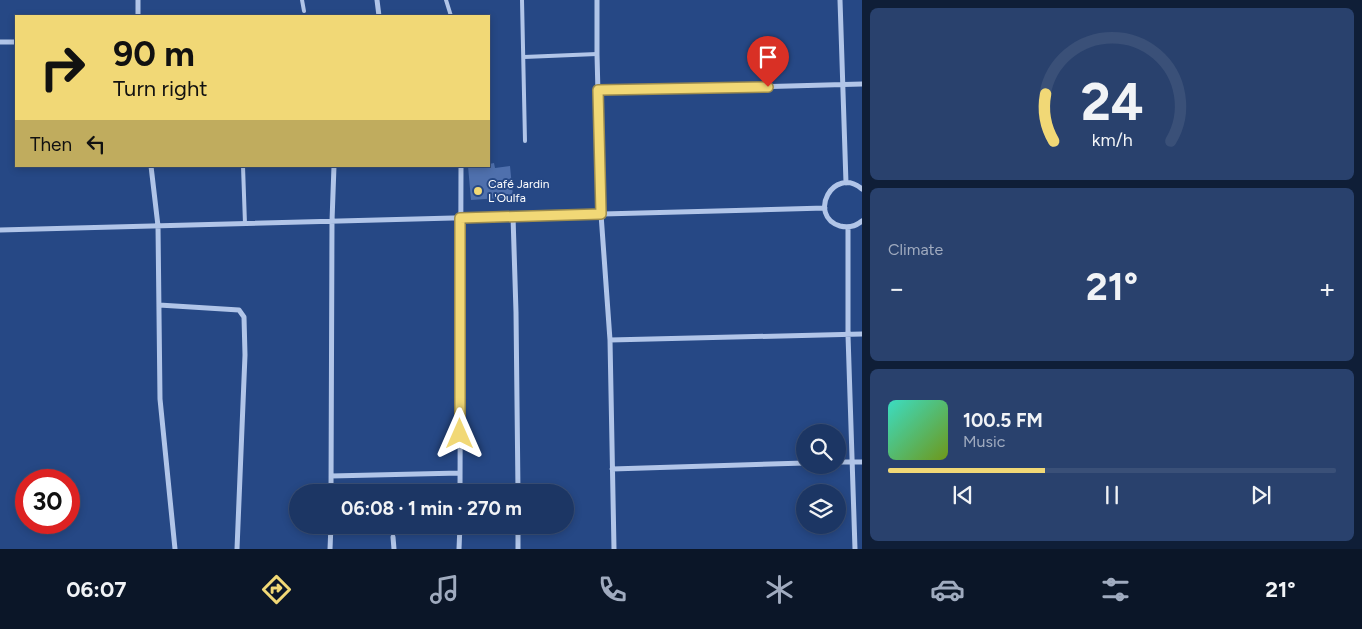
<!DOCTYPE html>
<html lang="en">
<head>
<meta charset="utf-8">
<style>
  body { margin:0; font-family:Figtree,sans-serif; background:#29416d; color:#f1f3f6; height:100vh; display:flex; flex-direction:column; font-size:19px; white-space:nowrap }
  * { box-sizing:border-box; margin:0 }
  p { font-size:16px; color:#a0abbf }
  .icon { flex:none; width:28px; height:28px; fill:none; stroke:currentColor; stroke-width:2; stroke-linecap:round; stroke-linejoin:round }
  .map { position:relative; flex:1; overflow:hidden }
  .details { display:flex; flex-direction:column; gap:8px; padding:8px; background:#0f1e37; width:500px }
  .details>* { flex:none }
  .banner { position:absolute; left:15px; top:15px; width:475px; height:152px; border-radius:0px; box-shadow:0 2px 8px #0003,0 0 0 1px #3a5078; background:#f1d876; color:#111; overflow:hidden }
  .fabs { position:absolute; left:796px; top:424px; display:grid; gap:10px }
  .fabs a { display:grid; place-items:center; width:50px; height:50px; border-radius:50%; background:#1c3664; box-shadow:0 2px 8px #0003,0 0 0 1px #3a5078; font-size:25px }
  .speed { position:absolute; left:15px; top:469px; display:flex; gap:10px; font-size:25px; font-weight:700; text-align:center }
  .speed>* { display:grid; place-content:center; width:65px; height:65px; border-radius:50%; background:#1c3664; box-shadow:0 2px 8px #0003,0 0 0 1px #3a5078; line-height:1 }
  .speed .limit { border:8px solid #d22; background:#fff; color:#111 }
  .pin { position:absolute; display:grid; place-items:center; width:42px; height:42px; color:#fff; margin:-51px -21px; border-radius:50% 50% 50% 0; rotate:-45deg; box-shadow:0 0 5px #0007 }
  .pin .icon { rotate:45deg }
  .me { position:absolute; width:55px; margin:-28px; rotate:0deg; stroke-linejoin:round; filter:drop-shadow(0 0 4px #0008) }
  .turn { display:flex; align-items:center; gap:18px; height:105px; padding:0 15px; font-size:22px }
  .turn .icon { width:65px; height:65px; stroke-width:2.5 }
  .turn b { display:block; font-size:35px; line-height:42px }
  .then { display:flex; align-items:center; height:48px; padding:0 15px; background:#0003; gap:10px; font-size:19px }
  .big { font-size:38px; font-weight:700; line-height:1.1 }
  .details .tile { flex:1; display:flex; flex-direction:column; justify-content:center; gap:8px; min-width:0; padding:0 18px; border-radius:8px; background:#29416d }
  .details .dial { align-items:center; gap:0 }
  .dial svg { height:130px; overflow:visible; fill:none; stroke:#3a5078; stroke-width:7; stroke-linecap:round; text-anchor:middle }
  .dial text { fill:#f1f3f6; stroke:none }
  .song { display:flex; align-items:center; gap:15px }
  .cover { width:60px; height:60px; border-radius:8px; background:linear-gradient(135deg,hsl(170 70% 55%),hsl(80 70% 35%)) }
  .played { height:5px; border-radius:2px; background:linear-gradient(90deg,#f1d876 35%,#3a5078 35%) }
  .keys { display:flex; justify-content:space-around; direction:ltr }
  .heat { display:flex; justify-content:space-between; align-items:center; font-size:28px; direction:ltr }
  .trip { position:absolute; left:289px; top:484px; width:285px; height:50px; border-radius:25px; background:#1c3664; box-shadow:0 2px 8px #0003,0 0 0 1px #3a5078; font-weight:700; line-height:50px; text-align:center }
  .menu { display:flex; height:80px; justify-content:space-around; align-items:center; background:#0b1628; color:#a0abbf }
  .menu .icon { width:35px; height:35px }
  .menu .current { color:#f1d876 }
  .menu b { font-size:22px; color:#f1f3f6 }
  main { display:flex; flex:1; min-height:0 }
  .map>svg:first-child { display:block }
  .building { fill:#4f70ad }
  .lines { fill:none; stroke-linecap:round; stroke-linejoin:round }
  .lane { stroke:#b1c5e8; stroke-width:4 }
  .street { stroke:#b1c5e8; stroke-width:5 }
  .route-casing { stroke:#9d8c4d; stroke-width:12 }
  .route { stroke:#f1d876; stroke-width:9 }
  .poi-dot { fill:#f1d876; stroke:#264885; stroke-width:2 }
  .labels { text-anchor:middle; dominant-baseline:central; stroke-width:4; stroke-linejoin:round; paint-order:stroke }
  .poi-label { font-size:12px; fill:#fff; stroke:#264885; text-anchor:start }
</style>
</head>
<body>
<main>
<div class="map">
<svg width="862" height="549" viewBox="0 0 862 549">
  <rect width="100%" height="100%" fill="#264885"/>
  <path class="building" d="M494 163 495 168 510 166 513 197 471 200 468 166H489V164Z"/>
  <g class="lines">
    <path class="lane" d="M302 0 304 11
      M446 0 451 16
      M522 0 525 141
      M524 57 597 54
      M243 166 245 224"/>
    <path class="street" d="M377 0 379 16
      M597 0V54L601 214 610 340 614 549
      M840 0 846 183
      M138 16V0
      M0 42H16
      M598 91 862 84
      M151 166 158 226 160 399 175 549
      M862 189C833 165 807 216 840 226 848 228 856 226 862 221
      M513 216 516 312 518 492
      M848 227V335L855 549
      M0 230 825 208
      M159 305 239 310 244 317 245 355 237 549
      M610 340 862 334
      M838 462H862
      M612 469 805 463
      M331 476 460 473
      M331 492 332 221 334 166
      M460 492 461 166
      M393 537 394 549
      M330 549 331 525
      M459 549 460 525
      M518 549V525"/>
  </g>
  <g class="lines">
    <g class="route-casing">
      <path id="route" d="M460 434V218L601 214 598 90 768 87"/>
    </g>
    <use href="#route" class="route"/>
  </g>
  <circle class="poi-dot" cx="478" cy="191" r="5"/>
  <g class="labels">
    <g class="poi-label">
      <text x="488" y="184">Café Jardin<tspan x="488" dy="14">L'Oulfa</tspan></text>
    </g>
  </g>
</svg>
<div class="fabs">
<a><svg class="icon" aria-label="search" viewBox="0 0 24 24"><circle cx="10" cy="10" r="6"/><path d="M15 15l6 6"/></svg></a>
<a><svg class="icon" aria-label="layers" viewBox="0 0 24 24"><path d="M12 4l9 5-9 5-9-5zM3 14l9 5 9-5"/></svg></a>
</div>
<div class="speed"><div class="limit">30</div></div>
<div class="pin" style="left:768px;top:87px;background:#d93025"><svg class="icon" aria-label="arrive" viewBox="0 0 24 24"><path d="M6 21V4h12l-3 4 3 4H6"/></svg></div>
<svg class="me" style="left:460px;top:434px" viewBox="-20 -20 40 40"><path d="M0-17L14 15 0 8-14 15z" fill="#f1d876" stroke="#fff" stroke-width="4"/></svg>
<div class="trip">06:08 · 1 min · 270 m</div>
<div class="banner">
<div class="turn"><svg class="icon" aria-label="right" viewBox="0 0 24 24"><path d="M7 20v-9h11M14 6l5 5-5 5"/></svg><div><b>90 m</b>Turn right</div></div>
<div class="then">Then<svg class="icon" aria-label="left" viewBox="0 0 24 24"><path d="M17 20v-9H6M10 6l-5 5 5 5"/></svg></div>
</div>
</div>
<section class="details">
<div class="tile dial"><svg viewBox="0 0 100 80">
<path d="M14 69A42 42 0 1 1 86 69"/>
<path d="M14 69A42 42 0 0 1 9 40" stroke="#f1d876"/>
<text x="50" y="56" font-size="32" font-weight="700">24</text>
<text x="50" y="72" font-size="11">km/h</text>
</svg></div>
<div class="tile"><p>Climate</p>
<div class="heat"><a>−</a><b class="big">21°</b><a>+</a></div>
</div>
<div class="tile">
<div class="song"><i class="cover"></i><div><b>100.5 FM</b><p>Music</p></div></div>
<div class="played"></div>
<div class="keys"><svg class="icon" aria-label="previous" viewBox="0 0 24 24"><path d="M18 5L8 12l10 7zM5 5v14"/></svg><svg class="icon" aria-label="pause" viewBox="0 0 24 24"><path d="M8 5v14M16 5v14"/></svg><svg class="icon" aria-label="next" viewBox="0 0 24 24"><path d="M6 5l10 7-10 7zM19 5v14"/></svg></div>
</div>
</section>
</main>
<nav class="menu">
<b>06:07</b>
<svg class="icon current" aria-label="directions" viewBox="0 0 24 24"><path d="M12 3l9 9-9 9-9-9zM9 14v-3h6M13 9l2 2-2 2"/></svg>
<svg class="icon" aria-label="music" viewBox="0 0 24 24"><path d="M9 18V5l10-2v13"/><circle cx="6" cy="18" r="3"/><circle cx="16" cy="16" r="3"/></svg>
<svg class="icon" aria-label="phone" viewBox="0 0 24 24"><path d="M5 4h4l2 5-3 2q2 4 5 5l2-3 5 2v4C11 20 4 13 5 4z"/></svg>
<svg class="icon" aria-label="climate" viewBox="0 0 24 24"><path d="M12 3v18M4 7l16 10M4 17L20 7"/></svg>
<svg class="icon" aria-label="car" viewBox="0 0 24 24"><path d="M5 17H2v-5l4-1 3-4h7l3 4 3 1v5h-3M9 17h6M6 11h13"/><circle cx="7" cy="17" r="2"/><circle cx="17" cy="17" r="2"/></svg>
<svg class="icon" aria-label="filters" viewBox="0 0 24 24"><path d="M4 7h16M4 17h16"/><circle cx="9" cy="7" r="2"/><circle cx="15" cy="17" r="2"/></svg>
<b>21°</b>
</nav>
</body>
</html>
